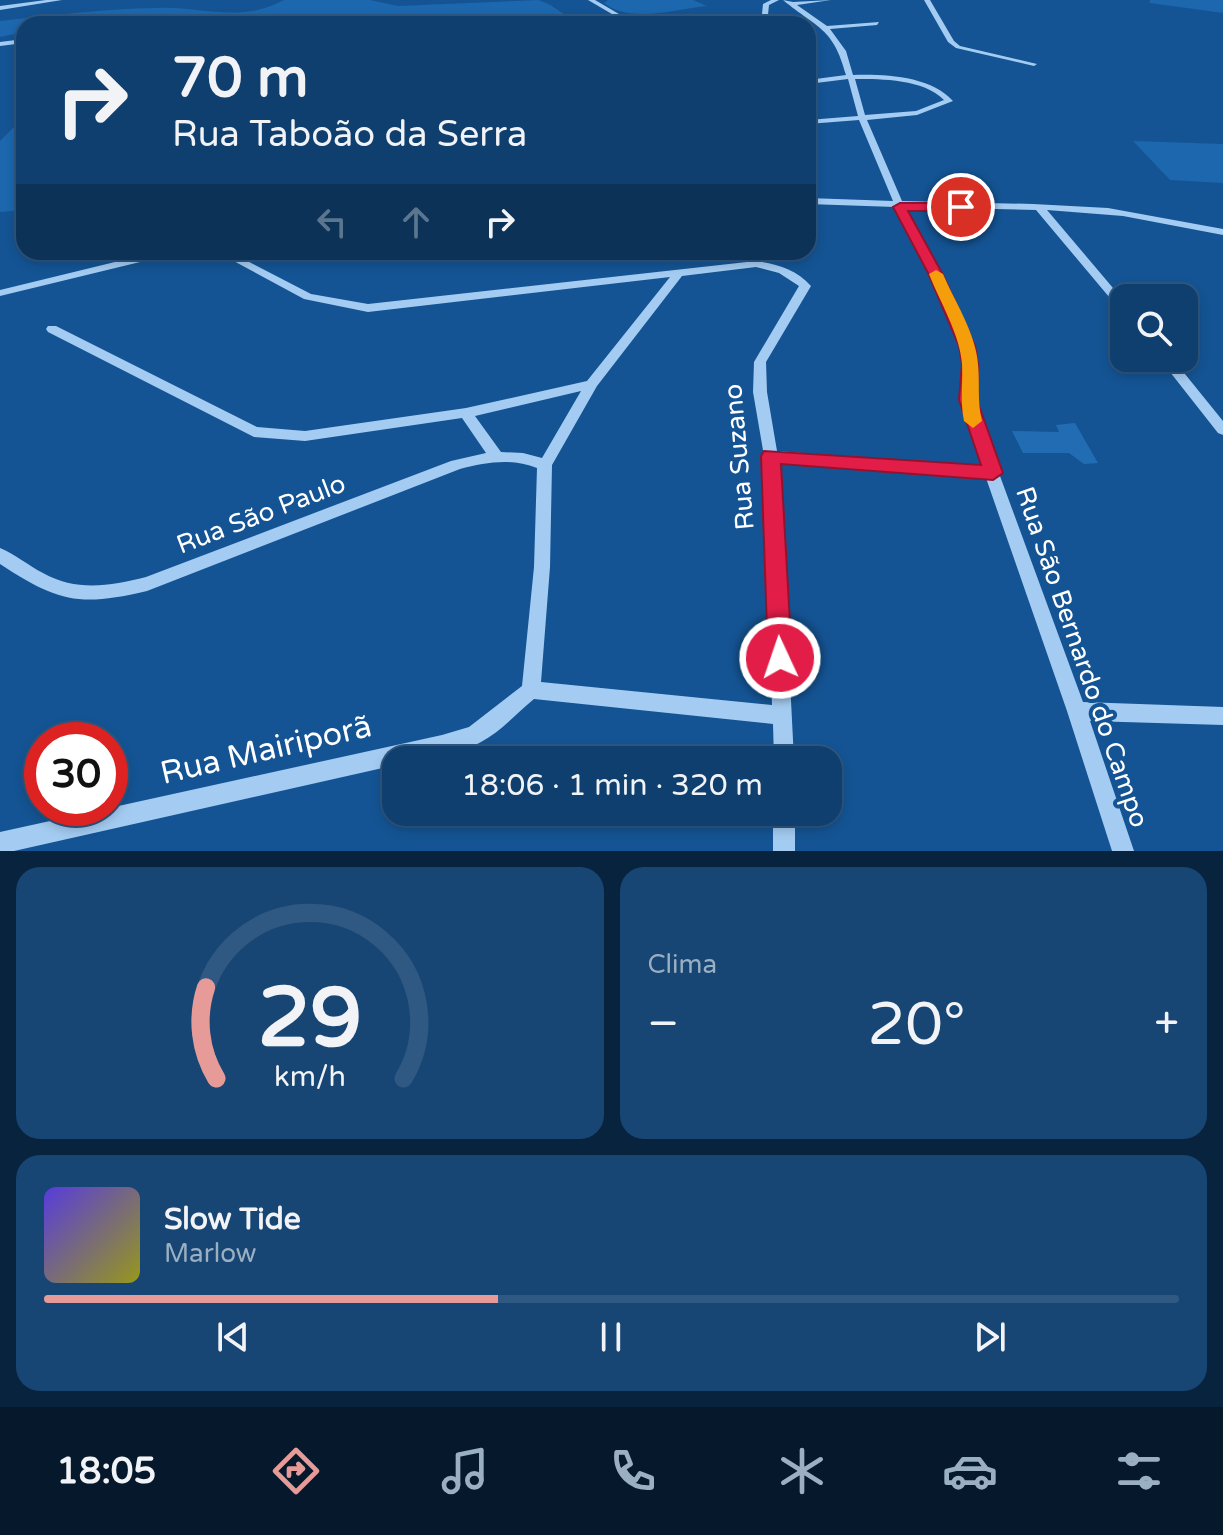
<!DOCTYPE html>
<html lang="pt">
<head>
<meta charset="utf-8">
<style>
  body { margin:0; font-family:"Varela Round",sans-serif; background:#184674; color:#f1f3f6; height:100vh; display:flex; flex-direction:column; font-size:30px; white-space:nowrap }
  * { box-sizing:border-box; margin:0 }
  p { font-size:26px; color:#9bafc3 }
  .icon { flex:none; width:44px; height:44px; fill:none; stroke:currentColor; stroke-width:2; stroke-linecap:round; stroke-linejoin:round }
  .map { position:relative; height:851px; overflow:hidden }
  .drawer { display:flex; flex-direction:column; gap:16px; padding:16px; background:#08233d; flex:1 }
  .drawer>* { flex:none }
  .top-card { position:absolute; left:16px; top:16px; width:800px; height:244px; border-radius:24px; box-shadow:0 4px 12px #0003,0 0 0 2px #2f5882; background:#0f3f6f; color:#f1f3f6; overflow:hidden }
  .fabs { position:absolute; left:1110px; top:284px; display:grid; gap:16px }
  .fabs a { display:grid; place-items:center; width:88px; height:88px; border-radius:16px; background:#0f3f6f; box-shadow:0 4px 12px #0003,0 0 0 2px #2f5882; font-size:40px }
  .speed { position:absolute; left:24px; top:722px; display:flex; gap:16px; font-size:40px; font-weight:700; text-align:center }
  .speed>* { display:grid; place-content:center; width:104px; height:104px; border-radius:50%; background:#0f3f6f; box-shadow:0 4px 12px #0003,0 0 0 2px #2f5882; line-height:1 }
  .speed .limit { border:12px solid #d22; background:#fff; color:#111 }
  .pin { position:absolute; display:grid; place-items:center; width:68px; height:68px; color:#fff; margin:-34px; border:4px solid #fff; border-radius:50%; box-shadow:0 2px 8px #0007 }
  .me { position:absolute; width:88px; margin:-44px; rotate:357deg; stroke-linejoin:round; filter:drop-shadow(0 0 6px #0008) }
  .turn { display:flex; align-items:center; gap:28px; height:168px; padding:0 24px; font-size:36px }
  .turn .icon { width:104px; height:104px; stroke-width:2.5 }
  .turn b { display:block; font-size:56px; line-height:68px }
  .lanes { display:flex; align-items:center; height:76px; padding:0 24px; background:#0003; justify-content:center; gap:40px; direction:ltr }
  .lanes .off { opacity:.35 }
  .big { font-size:60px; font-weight:600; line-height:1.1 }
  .drawer .tile { flex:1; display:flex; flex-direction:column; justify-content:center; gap:12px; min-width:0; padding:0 28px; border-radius:24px; background:#184674 }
  .drawer .dial { align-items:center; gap:0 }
  .dial svg { height:208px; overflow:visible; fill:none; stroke:#2f5882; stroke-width:7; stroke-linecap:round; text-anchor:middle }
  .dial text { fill:#f1f3f6; stroke:none }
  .song { display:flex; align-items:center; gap:24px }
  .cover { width:96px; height:96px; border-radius:12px; background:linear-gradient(135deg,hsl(250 70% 55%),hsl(60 70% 35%)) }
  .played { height:8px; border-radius:4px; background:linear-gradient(90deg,#e69b98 40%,#2f5882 40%) }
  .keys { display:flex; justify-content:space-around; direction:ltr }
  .heat { display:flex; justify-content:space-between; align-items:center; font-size:44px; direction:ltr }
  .drawer .tiles { flex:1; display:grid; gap:16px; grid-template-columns:1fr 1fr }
  .tile:last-child { grid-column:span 2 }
  .trip { position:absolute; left:382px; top:746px; width:460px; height:80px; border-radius:24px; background:#0f3f6f; box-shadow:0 4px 12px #0003,0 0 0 2px #2f5882; font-weight:600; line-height:80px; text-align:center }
  .menu { display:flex; height:128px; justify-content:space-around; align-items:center; background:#06192c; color:#9bafc3 }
  .menu .icon { width:56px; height:56px }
  .menu .on { color:#e69b98 }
  .menu b { font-size:36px; color:#f1f3f6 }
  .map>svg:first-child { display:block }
  .green { fill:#1c67ae }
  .building { fill:#226cb3 }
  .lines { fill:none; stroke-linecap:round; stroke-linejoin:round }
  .minor { fill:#a4ccf2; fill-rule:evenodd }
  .route { fill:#e11d48; stroke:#92132f; stroke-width:2 }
  .slow { fill:#f59e0b }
  .labels { text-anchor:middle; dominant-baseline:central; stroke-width:8; stroke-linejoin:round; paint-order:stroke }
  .street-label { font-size:26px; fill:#fff; stroke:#145494 }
  .near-street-label { font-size:32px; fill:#fff; stroke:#145494 }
</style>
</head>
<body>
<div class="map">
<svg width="1223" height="851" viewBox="0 0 1223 851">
  <rect width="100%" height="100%" fill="#145494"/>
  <path class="green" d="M284 0H370L398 6 538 0C558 6 565 19 585 24L506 21 490 14H435L353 24H24V32L0 37V21C52 15 104 9 156 8 203 6 239 24 284 0Z
    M608 0H693L707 6C676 9 630 24 604 3Z
    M1150 0H1223V13L1150 3Z
    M24 117V210L0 212V141Z
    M1133 141 1223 144V183L1170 180Z"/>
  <path class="building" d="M1075 423 1098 463 1084 464 1069 453H1023L1012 431 1059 432 1056 425Z"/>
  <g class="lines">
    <path class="minor" d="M46 0H62L0 10V6Z
      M588 0H595L636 24H629Z
      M771 0H779L769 5 767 24H761L763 4Z
      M783 0 793 2 831 0 797 5 827 26 879 22 877 25 830 29 846 51 853 75C886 74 930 76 953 101L917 115 867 120 902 201 1033 204 1108 208 1223 229V235L1123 216 1047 210 1124 301V312L1120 310 1036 210 905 207 941 273 973 346 976 364 975 400 982 427 1083 702 1223 707V725L1090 721 1134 851H1112L1067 711 986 478 779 462 794 760H774L773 724 534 699C517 713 500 732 481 742 456 756 423 760 396 760V765L14 851H0V832L442 735 469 727 522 686 534 567 537 468C512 458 486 462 460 469L147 591C79 607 58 602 0 564V548C15 554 29 566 43 573 77 592 110 586 146 577L451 461 486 453 462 418 305 441 254 437 48 332 46 329 48 326H56L257 427 305 431 466 408 587 381 670 277 368 312 304 299 217 252H230L311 294 368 304 756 261C777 264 796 269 811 286L766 362 767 392 777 451 982 467 961 400 964 364 961 346 929 273 895 207 808 204V198L893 201 859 120 808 124V120L858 116 848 79 808 84V80L846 75C833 27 818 29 783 0ZM855 79C883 79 923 79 944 100L916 111 865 115ZM756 267 779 273 799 286 754 362 753 392 764 456 772 705 541 682 550 567 552 465 597 386 682 276ZM581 391 542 458 523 453 501 452 475 416Z
      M924 0H930L954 41 960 46 1037 64 1034 66 956 48 948 42Z
      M407 19 409 20 411 24H405L404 21Z
      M466 19 468 20 471 24H465L463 21Z
      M24 39V43L0 46V42Z
      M156 252H174L173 254 0 296V290Z
      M1159 358H1172L1223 421V435L1218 433Z
      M773 812H795V851H773Z"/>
  </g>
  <path class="route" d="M900 203H961L967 207 961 211H908L942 273 975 346 978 364 977 400 1003 473 993 480 781 464 792 658 789 666 780 669 772 666 768 658 761 456 764 451 981 465 959 400 962 364 959 346 928 273 893 207Z"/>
  <path class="slow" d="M936 270 943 274C955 302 976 334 978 364 980 384 977 401 982 421L973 428 964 421C960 401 963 385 962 364 960 334 940 302 929 274Z"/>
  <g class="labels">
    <g class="street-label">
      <text transform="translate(739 457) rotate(-95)">Rua Suzano</text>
      <text transform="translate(261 514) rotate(-21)">Rua São Paulo</text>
      <text transform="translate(1082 657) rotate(71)">Rua São Bernardo do Campo</text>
    </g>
    <g class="near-street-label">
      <text transform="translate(266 750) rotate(-13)">Rua Mairiporã</text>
    </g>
  </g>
</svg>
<div class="fabs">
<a><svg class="icon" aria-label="search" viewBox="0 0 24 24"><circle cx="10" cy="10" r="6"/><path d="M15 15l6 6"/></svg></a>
</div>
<div class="speed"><div class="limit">30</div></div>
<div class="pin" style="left:961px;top:207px;background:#d93025"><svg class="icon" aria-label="arrive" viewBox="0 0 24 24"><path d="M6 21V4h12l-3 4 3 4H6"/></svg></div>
<svg class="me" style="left:780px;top:658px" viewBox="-20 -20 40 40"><circle r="17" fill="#e11d48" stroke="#fff" stroke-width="3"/><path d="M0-11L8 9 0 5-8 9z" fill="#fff"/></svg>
<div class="trip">18:06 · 1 min · 320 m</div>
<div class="top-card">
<div class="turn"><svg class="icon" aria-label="right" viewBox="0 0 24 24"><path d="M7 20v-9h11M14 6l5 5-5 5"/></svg><div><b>70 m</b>Rua Taboão da Serra</div></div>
<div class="lanes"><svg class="icon off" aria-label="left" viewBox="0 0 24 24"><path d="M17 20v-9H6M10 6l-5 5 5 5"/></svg><svg class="icon off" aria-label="ahead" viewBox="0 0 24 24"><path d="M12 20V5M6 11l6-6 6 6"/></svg><svg class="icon" aria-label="right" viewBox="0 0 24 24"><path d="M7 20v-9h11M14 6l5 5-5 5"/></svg></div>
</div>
</div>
<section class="drawer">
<div class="tiles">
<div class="tile dial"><svg viewBox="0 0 100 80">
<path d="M14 69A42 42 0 1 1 86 69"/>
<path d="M14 69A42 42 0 0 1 10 34" stroke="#e69b98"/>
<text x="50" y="56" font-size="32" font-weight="700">29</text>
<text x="50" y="72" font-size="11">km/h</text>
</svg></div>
<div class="tile"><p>Clima</p>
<div class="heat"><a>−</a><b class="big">20°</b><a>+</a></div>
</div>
<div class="tile">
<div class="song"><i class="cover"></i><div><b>Slow Tide</b><p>Marlow</p></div></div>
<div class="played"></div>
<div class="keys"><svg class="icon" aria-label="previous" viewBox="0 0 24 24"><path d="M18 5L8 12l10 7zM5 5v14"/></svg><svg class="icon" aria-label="pause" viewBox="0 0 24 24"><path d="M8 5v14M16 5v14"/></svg><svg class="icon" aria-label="next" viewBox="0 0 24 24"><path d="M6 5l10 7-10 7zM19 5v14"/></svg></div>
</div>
</div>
</section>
<nav class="menu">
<b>18:05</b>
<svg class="icon on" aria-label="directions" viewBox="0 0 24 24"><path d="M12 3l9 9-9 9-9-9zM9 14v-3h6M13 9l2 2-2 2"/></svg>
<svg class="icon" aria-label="music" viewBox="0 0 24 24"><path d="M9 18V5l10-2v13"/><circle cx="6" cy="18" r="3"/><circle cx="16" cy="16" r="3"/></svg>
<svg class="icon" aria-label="phone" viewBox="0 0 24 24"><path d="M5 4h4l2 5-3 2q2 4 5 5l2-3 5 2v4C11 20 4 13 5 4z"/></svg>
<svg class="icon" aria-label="climate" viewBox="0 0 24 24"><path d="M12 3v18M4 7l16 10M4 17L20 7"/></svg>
<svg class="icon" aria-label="car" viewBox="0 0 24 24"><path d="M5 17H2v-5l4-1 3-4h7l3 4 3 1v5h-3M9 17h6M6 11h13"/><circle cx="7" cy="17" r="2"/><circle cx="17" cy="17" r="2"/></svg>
<svg class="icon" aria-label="filters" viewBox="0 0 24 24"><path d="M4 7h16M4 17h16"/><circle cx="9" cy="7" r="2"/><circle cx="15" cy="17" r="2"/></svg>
</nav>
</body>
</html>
